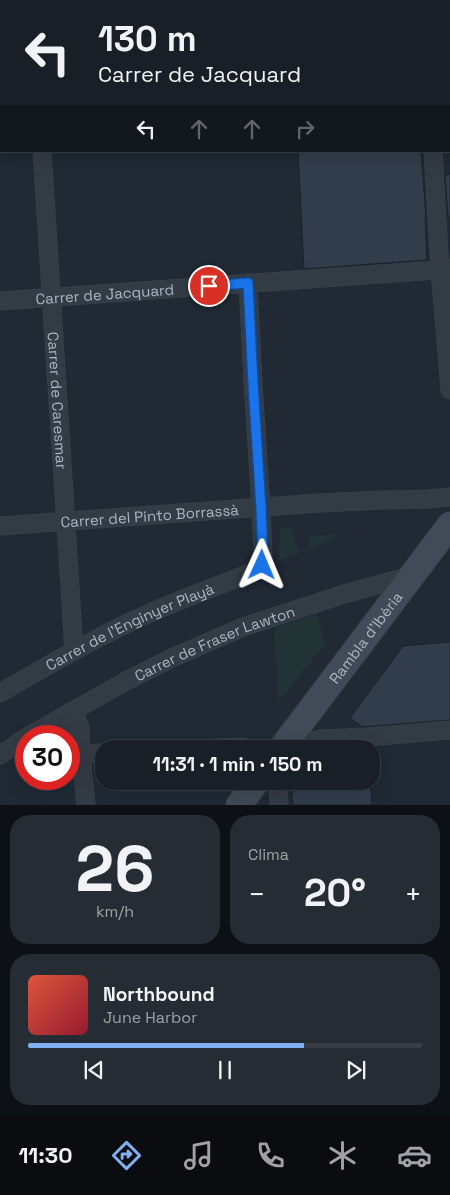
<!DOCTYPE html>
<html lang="es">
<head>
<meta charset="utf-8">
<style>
  body { margin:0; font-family:"Space Grotesk",sans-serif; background:#252c33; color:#f1f3f6; height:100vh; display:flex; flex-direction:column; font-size:19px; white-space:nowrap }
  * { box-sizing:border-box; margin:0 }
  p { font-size:16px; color:#9fa2a7 }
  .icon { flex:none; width:28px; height:28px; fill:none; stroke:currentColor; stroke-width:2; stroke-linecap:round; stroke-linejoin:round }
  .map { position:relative; height:805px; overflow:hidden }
  .panel { display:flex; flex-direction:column; gap:10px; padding:10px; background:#0d1115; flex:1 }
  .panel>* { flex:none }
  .guide { position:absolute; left:0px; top:0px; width:450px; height:152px; box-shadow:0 5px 20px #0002,0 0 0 1px #363d44; background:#181f27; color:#f1f3f6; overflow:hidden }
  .speed { position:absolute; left:15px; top:725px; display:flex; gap:10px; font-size:25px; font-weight:700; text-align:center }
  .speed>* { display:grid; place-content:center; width:65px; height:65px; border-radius:50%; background:#181f27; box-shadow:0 5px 20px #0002,0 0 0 1px #363d44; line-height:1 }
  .speed .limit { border:8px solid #d22; background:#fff; color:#111 }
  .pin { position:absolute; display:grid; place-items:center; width:42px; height:42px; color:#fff; margin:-21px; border:2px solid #fff; border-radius:50%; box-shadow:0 1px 5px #0007 }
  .me { position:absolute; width:55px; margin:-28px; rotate:1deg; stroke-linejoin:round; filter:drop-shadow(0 0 4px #0008) }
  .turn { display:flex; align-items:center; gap:18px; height:105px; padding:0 15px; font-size:22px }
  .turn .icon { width:65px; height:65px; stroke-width:2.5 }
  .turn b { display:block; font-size:35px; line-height:42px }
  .lanes { display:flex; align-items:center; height:48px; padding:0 15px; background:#0003; justify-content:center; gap:25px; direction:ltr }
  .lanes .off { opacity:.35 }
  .big { font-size:38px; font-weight:800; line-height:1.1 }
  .panel .tile { flex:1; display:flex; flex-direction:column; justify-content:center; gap:8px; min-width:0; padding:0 18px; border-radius:20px; background:#252c33 }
  .panel .dial { align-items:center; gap:0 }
  .dial b { font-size:65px; line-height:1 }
  .song { display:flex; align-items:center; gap:15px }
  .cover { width:60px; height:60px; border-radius:8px; background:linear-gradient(135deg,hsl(10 70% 55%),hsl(350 70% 35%)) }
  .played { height:5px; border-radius:2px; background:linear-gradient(90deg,#81b0f2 70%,#363d44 70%) }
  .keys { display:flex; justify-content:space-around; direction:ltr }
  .heat { display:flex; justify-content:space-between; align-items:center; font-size:28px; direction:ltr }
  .panel .tiles { flex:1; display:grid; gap:10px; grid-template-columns:1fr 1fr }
  .tile:last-child { grid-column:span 2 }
  .trip { position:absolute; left:95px; top:740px; width:285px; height:50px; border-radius:20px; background:#181f27; box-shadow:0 5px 20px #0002,0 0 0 1px #363d44; font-weight:800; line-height:50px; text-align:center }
  .menu { display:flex; height:80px; justify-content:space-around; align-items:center; background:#0a0c10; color:#9fa2a7 }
  .menu .icon { width:35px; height:35px }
  .menu .selected { color:#81b0f2 }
  .menu b { font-size:22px; color:#f1f3f6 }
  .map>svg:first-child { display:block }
  .green { fill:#213335 }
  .building { fill:#323d4b; stroke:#1a222b }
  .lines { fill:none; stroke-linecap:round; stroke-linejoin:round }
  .minor-casing { stroke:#3c444e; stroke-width:19 }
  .secondary-casing { stroke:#3c444e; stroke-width:27 }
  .minor { stroke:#333b45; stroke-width:18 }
  .secondary { stroke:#414a57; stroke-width:25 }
  .route-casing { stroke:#114b97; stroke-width:12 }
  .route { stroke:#1a73e8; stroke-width:9 }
  .labels { text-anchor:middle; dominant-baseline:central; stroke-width:5; stroke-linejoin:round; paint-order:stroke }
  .street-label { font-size:15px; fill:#acb5c2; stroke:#182029 }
</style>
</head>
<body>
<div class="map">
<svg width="450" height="805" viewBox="0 0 450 805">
  <rect width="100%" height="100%" fill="#202934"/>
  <path class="green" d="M291 527 299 553 279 560 280 529Z
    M341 534 310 549 308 536Z
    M317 614 325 644 282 698 278 700 274 628Z"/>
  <path class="building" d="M298 151H421L426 218H425L427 260 304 269Z
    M450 174V217H448L445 175Z
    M450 642V720L363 727 350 718 403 646Z
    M302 781H370L372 805H293L292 793Z"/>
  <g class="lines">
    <g class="minor-casing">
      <g id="minor">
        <path d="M32 0V1"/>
        <path d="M229 0V1"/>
        <path d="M393 0 395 1"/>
        <path d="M449 40 450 41"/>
        <path d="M449 65 450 64"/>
        <path d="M0 103H1"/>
        <path id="s1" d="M42 151 74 650"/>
        <path d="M433 151 440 270 450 390"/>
        <path id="s2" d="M0 301 450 269"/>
        <path id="s3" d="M0 526 319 503 383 500 428 499 450 497"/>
        <path id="s4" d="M0 693C43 668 86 643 132 621 172 602 214 587 256 571L261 567 263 556 261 508 253 383 248 283"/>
        <path d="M70 712 76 718 80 728 81 754 86 805"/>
        <path id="s5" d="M29 736 126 681 172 658 243 627 344 594 411 576"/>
        <path d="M67 736 62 726 66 718 70 712"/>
        <path d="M198 749 242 747 252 749"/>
        <path d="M289 749 320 739 367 737 450 730"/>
        <path d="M81 754 104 753"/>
        <path d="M0 755 26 738"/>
        <path d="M278 781 279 805"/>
      </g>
    </g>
    <g class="secondary-casing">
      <g id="secondary">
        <path id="s6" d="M281 749 450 525"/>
        <path d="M239 805 257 781"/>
      </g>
    </g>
    <use href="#minor" class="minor"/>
    <use href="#secondary" class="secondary"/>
  </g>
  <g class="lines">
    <g class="route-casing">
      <path id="route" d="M209 286 248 283 253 383 261 508 263 556 262 565"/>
    </g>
    <use href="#route" class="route"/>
  </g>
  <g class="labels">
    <g class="street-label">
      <text stroke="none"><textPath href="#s2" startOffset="105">Carrer de Jacquard</textPath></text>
      <text stroke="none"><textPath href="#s1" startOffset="250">Carrer de Caresmar</textPath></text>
      <text stroke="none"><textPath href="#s3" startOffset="150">Carrer del Pinto Borrassà</textPath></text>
      <text stroke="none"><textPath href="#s4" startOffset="146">Carrer de l'Enginyer Playà</textPath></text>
      <text stroke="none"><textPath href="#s6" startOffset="140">Rambla d'Ibèria</textPath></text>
      <text stroke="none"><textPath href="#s5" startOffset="208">Carrer de Fraser Lawton</textPath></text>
    </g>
  </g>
</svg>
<div class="speed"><div class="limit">30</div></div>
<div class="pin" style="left:209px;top:286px;background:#d93025"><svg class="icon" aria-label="arrive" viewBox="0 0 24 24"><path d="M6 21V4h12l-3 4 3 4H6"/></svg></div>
<svg class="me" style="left:262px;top:565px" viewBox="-20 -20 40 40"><path d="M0-17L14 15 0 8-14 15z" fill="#1a73e8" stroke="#fff" stroke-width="4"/></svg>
<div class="trip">11:31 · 1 min · 150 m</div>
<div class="guide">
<div class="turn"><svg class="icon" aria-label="left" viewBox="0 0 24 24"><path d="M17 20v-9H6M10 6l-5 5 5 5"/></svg><div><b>130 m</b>Carrer de Jacquard</div></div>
<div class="lanes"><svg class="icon" aria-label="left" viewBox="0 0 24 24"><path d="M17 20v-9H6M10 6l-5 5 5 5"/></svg><svg class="icon off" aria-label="ahead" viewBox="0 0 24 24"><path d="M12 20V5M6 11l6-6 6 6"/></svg><svg class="icon off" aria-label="ahead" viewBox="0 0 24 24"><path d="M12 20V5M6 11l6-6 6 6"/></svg><svg class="icon off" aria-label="right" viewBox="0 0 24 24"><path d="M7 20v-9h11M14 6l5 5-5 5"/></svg></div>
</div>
</div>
<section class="panel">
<div class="tiles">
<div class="tile dial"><b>26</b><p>km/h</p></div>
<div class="tile"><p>Clima</p>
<div class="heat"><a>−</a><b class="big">20°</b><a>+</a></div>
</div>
<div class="tile">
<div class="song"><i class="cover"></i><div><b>Northbound</b><p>June Harbor</p></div></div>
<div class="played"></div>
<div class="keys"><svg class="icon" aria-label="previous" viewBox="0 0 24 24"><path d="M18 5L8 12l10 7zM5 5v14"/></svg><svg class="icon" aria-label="pause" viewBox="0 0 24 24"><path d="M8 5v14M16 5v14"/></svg><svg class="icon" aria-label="next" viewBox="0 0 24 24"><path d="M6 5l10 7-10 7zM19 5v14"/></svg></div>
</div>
</div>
</section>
<nav class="menu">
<b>11:30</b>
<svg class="icon selected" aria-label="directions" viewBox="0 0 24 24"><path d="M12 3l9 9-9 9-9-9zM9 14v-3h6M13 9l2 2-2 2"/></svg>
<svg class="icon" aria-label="music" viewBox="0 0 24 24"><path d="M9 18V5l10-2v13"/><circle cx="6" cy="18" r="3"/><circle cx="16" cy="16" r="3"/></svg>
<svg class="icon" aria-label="phone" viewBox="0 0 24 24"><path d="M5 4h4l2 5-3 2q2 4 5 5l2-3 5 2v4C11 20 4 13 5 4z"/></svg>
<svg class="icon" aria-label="climate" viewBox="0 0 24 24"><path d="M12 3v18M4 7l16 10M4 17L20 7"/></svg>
<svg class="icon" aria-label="car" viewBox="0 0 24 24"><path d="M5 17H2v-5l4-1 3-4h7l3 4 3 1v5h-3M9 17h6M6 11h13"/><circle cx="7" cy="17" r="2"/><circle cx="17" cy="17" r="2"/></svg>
</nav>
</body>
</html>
